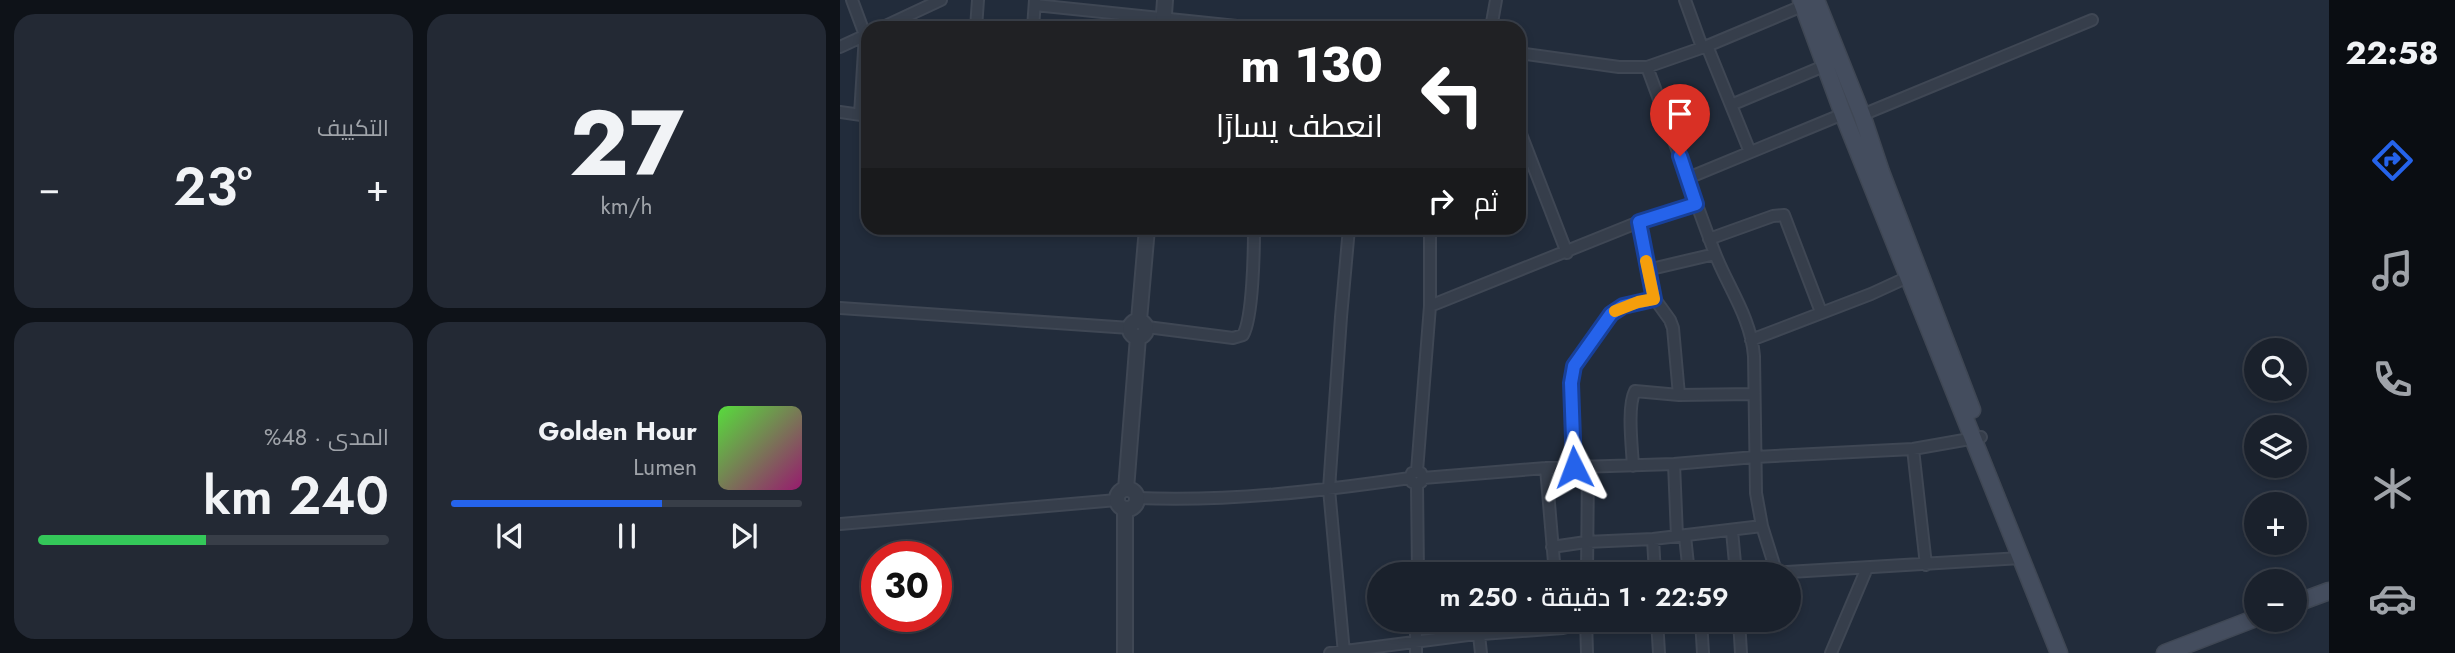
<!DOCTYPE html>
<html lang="ar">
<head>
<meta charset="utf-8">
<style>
  body { margin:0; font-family:Jost,Cairo,sans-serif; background:#232934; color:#f1f3f6; direction:rtl; height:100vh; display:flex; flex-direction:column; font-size:26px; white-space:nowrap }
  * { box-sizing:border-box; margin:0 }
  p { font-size:23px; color:#9fa3a9 }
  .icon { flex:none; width:38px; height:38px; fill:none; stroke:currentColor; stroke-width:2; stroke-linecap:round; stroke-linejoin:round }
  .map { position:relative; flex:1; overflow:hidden; direction:ltr }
  .details { display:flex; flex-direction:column; gap:14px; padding:14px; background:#0e1218; width:840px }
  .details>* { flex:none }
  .top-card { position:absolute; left:21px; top:21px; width:665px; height:214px; border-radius:21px; box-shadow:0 4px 10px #0003,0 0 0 2px #383e48; direction:rtl; background:#202124; color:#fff; overflow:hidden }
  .controls { position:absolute; left:1404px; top:338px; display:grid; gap:14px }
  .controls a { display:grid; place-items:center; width:63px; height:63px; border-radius:50%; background:#1a212c; box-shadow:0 4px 10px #0003,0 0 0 2px #383e48; font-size:35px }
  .speed { position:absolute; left:21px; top:541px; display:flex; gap:14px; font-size:35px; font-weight:700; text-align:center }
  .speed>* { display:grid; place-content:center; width:91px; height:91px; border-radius:50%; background:#1a212c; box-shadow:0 4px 10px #0003,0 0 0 2px #383e48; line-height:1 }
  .speed .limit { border:10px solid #d22; background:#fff; color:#111 }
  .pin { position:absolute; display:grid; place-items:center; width:60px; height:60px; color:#fff; margin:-72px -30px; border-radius:50% 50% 50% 0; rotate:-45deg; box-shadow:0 0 7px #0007 }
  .pin .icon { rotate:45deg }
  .me { position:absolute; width:77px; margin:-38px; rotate:357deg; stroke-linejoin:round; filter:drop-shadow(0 0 5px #0008) }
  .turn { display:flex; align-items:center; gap:24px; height:147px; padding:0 28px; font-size:32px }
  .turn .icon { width:91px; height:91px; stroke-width:2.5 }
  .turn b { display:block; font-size:49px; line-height:60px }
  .then { display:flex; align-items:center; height:66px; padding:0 28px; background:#0003; gap:14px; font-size:26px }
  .big { font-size:52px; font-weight:600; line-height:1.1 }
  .details .widget { flex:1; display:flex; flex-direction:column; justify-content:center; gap:10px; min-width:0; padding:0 24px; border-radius:21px; background:#232934 }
  .details .dial { align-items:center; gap:0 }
  .dial b { font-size:91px; line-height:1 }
  .song { display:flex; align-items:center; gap:21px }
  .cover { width:84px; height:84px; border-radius:10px; background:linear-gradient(135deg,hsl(110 70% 55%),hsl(320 70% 35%)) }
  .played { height:7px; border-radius:4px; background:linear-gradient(90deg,#2563eb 60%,#383e48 60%) }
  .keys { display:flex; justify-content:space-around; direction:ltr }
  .heat { display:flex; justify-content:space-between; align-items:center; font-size:38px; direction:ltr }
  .charge { height:10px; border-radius:5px; background:linear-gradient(90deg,#34c759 48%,#383e48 0) }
  .details .tiles { flex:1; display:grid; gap:14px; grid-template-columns:repeat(2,1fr) }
  .trip { position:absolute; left:527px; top:562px; width:434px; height:70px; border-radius:35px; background:#1a212c; box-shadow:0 4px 10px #0003,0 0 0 2px #383e48; font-weight:600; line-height:70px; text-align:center; direction:rtl }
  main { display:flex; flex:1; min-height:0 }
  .menu { display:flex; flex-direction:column; width:126px; justify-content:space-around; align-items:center; background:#0a0d12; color:#9fa3a9 }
  .menu .icon { width:49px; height:49px }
  .menu .active { color:#2563eb }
  .menu b { font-size:32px; color:#f1f3f6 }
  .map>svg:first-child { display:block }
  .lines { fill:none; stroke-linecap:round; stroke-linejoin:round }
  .minor-casing { stroke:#3f4754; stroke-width:14 }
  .tertiary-casing { stroke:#3f4754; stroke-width:18 }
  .secondary-casing { stroke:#3f4754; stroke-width:19 }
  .minor { stroke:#363e4b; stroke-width:10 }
  .tertiary { stroke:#363e4b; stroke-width:14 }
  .secondary { stroke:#444d5e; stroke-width:16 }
  .route-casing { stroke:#184099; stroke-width:18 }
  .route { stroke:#2563eb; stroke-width:12 }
  .slow { stroke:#f59e0b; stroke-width:12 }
</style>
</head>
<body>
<main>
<nav class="menu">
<b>22:58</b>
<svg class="icon active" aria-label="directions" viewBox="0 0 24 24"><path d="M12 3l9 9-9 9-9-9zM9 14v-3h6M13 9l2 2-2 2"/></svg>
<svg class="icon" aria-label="music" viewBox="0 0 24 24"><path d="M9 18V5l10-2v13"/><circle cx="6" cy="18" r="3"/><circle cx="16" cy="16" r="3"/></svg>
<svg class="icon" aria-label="phone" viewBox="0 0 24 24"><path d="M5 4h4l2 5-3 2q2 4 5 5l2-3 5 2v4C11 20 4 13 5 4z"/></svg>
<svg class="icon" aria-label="climate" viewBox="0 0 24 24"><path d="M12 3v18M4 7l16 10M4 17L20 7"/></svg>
<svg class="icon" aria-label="car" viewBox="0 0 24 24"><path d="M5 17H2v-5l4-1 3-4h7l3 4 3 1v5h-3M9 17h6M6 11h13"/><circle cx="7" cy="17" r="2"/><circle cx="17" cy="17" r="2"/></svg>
</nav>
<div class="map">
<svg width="1489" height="653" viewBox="0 0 1489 653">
  <rect width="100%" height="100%" fill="#222c3b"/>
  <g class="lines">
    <g class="minor-casing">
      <path id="minor" d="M12 0 25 35 20 115
        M845 0 862 47
        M195 5 416 28
        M41 28 101 0
        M136 28 138 0
        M193 28 195 0
        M651 28 656 0
        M867 46 910 152
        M0 47 28 34
        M679 53 779 67H807L867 46 967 4
        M807 67C830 128 851 190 874 251 887 286 911 317 914 356L916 493 922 526 936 571
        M891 105 984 66
        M0 112 28 116
        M1022 115 1252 20
        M679 129 727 253
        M848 178 1003 114
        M799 222 812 295 830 320 833 328 839 395
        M869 239 933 216 944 215 981 312
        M807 270 875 254
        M590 306V228
        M0 308 290 328
        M307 327 393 338 403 335C413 318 414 250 414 228
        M911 340 1031 294 1068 277
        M1073 449 1086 565
        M834 464 837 536
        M793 466C792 447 787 406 795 391L839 395 914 394
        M734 467 731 383 734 366 771 314 783 306 814 299
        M706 468 715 574
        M577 471 590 306 799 222 857 204
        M583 478 706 468 834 464 915 457 1073 449 1141 437
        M577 484 581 482 583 478 581 473 577 471 572 473 570 478 572 482 577 484 578 574
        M297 498C388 502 480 491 570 478
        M0 524 277 500
        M892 531 896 574
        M845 536 849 574
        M813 539 815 574
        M712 547 746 542 813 539 922 526
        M747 574 748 466
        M915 574 1181 558
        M746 620 747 653
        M817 620 819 653
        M861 620 863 653
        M899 620 901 653
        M639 635 641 653
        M490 653 628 635 723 628 745 623
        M504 653 489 489 501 317 509 228
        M576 653V620
        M991 653 1027 568"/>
    </g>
    <g class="tertiary-casing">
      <path id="tertiary" d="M323 28 325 0
        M299 320 307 228
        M290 329a8 8 0 1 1 16 0a8 8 0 1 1-16 0Z
        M277 499a10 10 0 1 1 20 0a10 10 0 1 1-20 0Z
        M286 489 298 337
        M285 653V509"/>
    </g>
    <g class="secondary-casing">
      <path id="secondary" d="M961 0 1003 114 1219 653
        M976 0 1022 115 1041 172 1132 410
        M1454 604 1489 591
        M1325 653 1416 618"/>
    </g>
    <use href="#minor" class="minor"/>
    <use href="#tertiary" class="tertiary"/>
    <use href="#secondary" class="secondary"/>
  </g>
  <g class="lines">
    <g class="route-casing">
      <path id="route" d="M734 467 731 383 734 366 771 314 783 306 814 299 799 222 856 204 840 156"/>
    </g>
    <use href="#route" class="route"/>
    <path class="slow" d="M775 311 798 302 814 299 806 261"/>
  </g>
</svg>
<div class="controls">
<a><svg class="icon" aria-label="search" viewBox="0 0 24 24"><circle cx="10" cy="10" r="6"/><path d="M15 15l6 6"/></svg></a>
<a><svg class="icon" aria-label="layers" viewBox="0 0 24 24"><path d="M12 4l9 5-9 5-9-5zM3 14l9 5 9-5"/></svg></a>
<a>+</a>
<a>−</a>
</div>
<div class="speed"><div class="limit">30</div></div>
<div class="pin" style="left:840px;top:156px;background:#d93025"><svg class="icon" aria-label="arrive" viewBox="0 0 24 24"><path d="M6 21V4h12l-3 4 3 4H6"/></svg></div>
<svg class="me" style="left:734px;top:467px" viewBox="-20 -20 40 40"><path d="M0-17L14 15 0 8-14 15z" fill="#2563eb" stroke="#fff" stroke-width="4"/></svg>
<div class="trip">22:59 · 1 دقيقة · 250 m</div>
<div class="top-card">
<div class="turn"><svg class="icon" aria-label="left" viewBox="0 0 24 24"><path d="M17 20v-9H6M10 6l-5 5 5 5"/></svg><div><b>130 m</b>انعطف يسارًا</div></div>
<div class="then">ثم<svg class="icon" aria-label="right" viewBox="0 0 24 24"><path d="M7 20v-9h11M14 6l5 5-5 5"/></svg></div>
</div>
</div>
<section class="details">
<div class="tiles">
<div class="widget dial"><b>27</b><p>km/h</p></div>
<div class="widget"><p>التكييف</p>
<div class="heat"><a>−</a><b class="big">23°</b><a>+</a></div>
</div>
<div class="widget">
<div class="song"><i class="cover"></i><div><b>Golden Hour</b><p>Lumen</p></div></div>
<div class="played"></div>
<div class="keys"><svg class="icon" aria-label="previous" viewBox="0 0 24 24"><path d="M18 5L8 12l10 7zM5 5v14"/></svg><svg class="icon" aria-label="pause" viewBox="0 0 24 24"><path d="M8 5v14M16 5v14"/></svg><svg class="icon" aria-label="next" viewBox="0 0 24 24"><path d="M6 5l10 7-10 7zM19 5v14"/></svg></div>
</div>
<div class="widget"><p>المدى · 48%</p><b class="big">240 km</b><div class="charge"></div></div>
</div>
</section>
</main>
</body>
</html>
